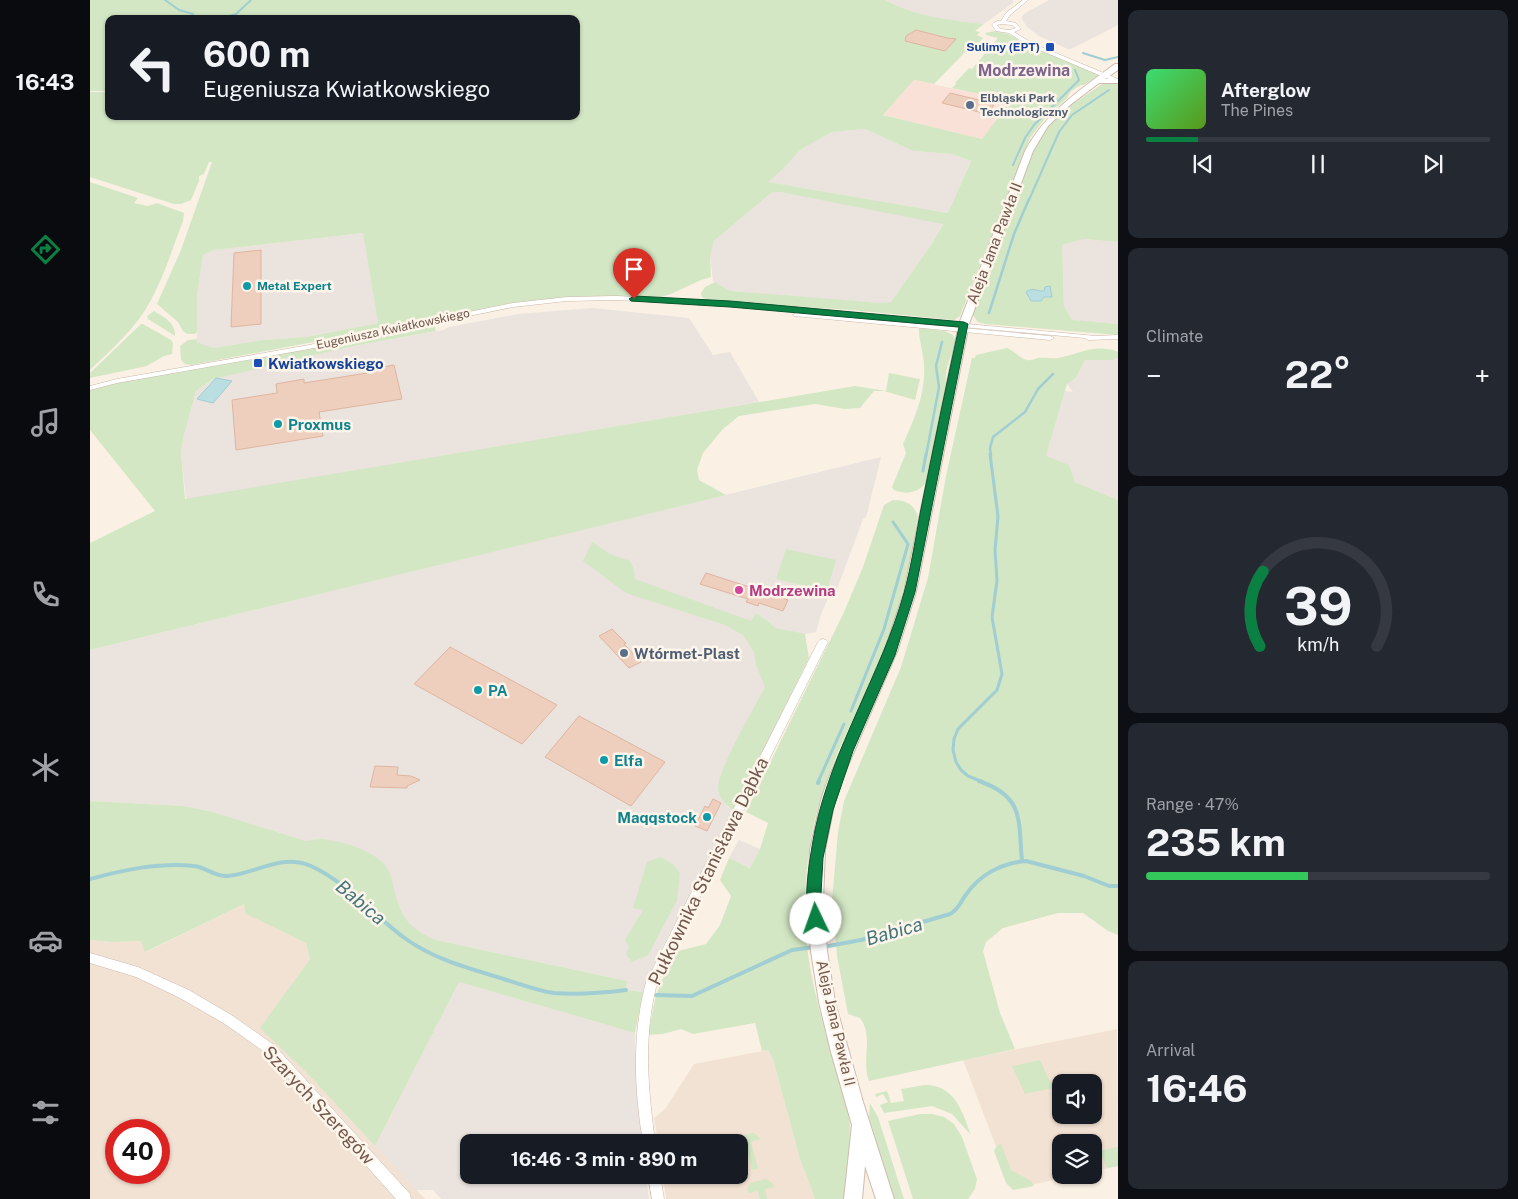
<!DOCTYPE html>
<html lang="en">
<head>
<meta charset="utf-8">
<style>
  body { margin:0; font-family:"Public Sans",sans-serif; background:#242831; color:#f1f3f6; height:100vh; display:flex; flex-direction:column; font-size:19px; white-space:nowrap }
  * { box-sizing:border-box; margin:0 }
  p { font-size:16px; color:#9ea1a6 }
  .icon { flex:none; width:28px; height:28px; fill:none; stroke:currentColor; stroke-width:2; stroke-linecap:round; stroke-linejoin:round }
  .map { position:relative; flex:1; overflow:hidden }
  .sheet { display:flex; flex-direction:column; gap:10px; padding:10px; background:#0d0f14; width:400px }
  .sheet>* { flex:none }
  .banner { position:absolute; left:15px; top:15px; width:475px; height:105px; border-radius:10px; box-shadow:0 1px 4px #0004; background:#171b24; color:#f1f3f6; overflow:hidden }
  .tools { position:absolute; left:962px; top:1074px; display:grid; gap:10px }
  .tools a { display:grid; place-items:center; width:50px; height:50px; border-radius:10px; background:#171b24; box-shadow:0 1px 4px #0004; font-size:25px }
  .speed { position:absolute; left:15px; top:1119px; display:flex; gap:10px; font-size:25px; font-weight:700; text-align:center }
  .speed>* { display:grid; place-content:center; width:65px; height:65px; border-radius:50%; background:#171b24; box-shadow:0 1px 4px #0004; line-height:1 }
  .speed .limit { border:8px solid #d22; background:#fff; color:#111 }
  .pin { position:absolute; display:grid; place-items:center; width:42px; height:42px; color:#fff; margin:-51px -21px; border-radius:50% 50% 50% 0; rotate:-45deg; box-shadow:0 0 5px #0007 }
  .pin .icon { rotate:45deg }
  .me { position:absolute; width:55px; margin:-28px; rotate:357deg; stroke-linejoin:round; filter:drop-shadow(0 0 4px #0008) }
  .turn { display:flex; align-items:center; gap:18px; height:105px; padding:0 15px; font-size:22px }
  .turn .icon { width:65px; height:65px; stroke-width:2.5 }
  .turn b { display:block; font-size:35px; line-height:42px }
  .big { font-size:38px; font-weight:700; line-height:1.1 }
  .sheet .card { flex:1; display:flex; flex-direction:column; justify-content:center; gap:8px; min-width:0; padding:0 18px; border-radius:10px; background:#242831 }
  .sheet .dial { align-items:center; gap:0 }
  .dial svg { height:130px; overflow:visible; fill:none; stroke:#363941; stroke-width:7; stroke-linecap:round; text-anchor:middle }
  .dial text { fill:#f1f3f6; stroke:none }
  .song { display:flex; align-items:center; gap:15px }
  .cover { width:60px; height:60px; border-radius:8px; background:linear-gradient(135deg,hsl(140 70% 55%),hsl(90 70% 35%)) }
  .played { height:5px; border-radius:2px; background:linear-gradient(90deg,#0b8043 15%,#363941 15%) }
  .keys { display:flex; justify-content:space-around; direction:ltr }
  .heat { display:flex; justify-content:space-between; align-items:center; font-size:28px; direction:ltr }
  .charge { height:8px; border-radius:4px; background:linear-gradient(90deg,#34c759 47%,#363941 0) }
  .trip { position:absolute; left:370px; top:1134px; width:288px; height:50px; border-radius:10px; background:#171b24; box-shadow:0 1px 4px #0004; font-weight:700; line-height:50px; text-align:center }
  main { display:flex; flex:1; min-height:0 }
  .menu { display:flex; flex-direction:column; width:90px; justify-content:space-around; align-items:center; background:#090b0e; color:#9ea1a6 }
  .menu .icon { width:35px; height:35px }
  .menu .on { color:#0b8043 }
  .menu b { font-size:22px; color:#f1f3f6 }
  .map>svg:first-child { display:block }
  .residential { fill:#f2e2d3; fill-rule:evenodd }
  .commercial { fill:#fae1d8 }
  .industrial { fill:#eae3de }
  .green { fill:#d3e7c4; fill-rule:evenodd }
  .water { fill:#badee2; stroke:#a1ced3 }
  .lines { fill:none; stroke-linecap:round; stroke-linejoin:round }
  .stream-far3 { stroke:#a1ced3; stroke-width:2 }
  .stream-far2 { stroke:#a1ced3; stroke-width:2.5 }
  .stream-far1 { stroke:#a1ced3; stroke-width:3 }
  .stream { stroke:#a1ced3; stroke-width:4 }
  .building { fill:#eecfbe; stroke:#dfb59f }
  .street-casing { stroke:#cbb8ab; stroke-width:1 }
  .secondary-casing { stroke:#d0baac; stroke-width:2 }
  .street { fill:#fff; fill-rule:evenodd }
  .secondary { fill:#fff; fill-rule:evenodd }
  .route { fill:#0b8043; stroke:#07532c }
  .transit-dot { fill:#1a4fb4; stroke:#fef5ea; stroke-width:2 }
  .service-dot { fill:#5c6f8a; stroke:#fef5ea; stroke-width:2 }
  .culture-dot { fill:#0f9aa8; stroke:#fef5ea; stroke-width:2 }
  .hotel-dot { fill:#d1479c; stroke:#fef5ea; stroke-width:2 }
  .labels { text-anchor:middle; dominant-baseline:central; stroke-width:5; stroke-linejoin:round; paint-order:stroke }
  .far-transit-label { font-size:12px; font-weight:bold; fill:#164399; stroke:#fef5ea; text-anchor:end }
  .far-service-label { font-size:12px; font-weight:bold; fill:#4e5e75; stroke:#fef5ea; text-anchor:start }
  .far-culture-label { font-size:12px; font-weight:bold; fill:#0d838f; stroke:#fef5ea; text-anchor:start }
  .far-street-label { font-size:12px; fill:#71574c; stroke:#fef5ea }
  .street-label { font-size:15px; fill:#71574c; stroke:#fef5ea }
  .transit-label { font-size:15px; font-weight:bold; fill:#164399; stroke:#fef5ea; text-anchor:start }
  .culture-label { font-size:15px; font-weight:bold; fill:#0d838f; stroke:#fef5ea; text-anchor:start }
  .hotel-label { font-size:15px; font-weight:bold; fill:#b23c85; stroke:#fef5ea; text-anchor:start }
  .service-label { font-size:15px; font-weight:bold; fill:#4e5e75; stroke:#fef5ea; text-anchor:start }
  .far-district-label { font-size:16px; font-weight:bold; fill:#7d638d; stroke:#fef5ea }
  .near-street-label { font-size:18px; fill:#71574c; stroke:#fef5ea }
  .near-water-label { font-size:19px; font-style:italic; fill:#43757c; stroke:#fef5ea }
</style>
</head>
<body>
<main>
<nav class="menu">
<b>16:43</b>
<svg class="icon on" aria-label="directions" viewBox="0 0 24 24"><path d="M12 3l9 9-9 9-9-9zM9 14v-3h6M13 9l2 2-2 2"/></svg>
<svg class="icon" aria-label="music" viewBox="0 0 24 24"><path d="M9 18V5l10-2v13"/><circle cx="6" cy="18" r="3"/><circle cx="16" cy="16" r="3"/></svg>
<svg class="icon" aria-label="phone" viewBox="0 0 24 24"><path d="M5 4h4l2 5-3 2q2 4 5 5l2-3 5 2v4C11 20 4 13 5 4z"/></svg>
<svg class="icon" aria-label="climate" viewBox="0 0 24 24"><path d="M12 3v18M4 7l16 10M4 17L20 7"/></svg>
<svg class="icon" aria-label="car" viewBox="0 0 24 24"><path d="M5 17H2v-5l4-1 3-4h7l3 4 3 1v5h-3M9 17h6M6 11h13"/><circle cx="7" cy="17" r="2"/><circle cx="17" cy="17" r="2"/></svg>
<svg class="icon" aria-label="filters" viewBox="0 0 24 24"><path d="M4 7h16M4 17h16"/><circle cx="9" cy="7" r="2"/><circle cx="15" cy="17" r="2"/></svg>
</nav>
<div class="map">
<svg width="1028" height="1199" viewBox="0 0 1028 1199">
  <rect width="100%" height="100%" fill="#faf1e4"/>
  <path class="residential" d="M154 904 157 914 216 943 220 959 171 1028 216 1072 335 1199H0V940L23 942 51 941 56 952ZM26 1130H69V1172H26Z
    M1027 1029 1028 1166 1004 1171V1142H971V1175H986L932 1187 918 1178 873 1060ZM971 1082H1004V1115H971Z
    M678 1050 683 1059 709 1156 725 1199H576L573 1175H649V1142H568L564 1118 575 1109 604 1064Z"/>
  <path class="commercial" d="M824 80 920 101 892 139 793 115Z"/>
  <path class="industrial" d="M795 0H922L924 2 894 24 844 19 814 10Z
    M959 0H1028V25L981 49H978L949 36 937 27 932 19V16L939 11Z
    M775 129 823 151 862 154 881 161 858 213 677 182 695 167 710 150 742 132Z
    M690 192 818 216 853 223 841 245 801 302 793 303 682 296 640 291 623 281 620 256 624 241 681 193Z
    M273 233 288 323 216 337 173 340 123 348 107 342V297L113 255 124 250Z
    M994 239 1028 242V324L982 321 974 306 972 245Z
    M502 308 599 318 623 355 640 352 669 402 96 500 91 452 94 435 106 391 126 377 259 347 353 330 359 327 428 314Z
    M1024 358H1028V500L985 482 956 456 975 391 983 392 977 384 986 378 995 360H1024Z
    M791 457 776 517 773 519 744 597 739 596 731 614 726 632 711 635 637 806 644 810 568 956 553 992 536 990 537 981 346 940 328 932 316 922 308 906 299 872 230 839 216 841 123 812 94 806 0 801V650Z
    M649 840 670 849 660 868 639 858Z
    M369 982 545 1033 546 1086 552 1142H379V1175H556L559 1199H351L343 1190H326L285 1146Z"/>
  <path class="green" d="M0 0H795C826 17 859 20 894 24L885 31 890 32 887 35 893 38 885 47H880L844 84 824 80 793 115 892 139 920 101 862 88 866 84 865 83 879 68 882 69 908 38 896 35 895 33 905 31 918 34 941 46 1007 74 1008 76 994 85H991L981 91 977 98 956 117 940 138 870 316 864 320 762 310 619 301 612 297 611 293 615 287 625 282 640 291 792 303 801 302 841 245 853 224 690 192 681 193 624 241 620 256 621 277 611 280 581 294 567 298 521 296 446 300 101 365 95 364 91 360 90 346 98 340 107 339V342L123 348 173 340 216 337 288 323 273 233 124 250 113 255 107 297V332L105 334H97L93 331 88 322 67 304 91 250 122 162H119L114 174 109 176V181L101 200 91 204H84L0 177V92H19V116H486V19H19V91H0ZM775 129 823 151 862 154 881 161 858 213 678 182 695 167 710 150 742 132Z
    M1014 83H1028V242L994 239 972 245 974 306 982 320 1028 324V335L895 324 888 322 882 314C885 300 896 291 895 276L945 145 960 122 975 109Z
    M0 182 48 198 44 203 58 206 67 203 94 213 93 221C83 247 74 276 61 300 47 327 22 349 0 370Z
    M64 311C74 317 86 323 85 336L58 319 57 316Z
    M343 321 346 331 259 347 123 379 106 391 94 435 91 452 95 499 765 386 796 391 799 373 830 379 825 400 794 391H784L770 408 755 409 725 404 649 416 633 429 613 453 607 470 609 480 636 495 0 650V543L65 511 0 430V388Z
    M51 324H53L81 340 83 343 82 354 74 356 57 366 0 378V373Z
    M829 328 855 331 863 335 865 340C862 357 854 368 856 385L836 483C827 493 816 495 804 490L802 487 816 453 813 444C824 420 836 393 834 366 834 355 828 337 829 328Z
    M917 348C924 351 930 358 937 360 941 361 944 359 948 358 954 357 961 359 968 358 989 354 1006 343 1028 352V358H1024V360H995L986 378 977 384 956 456 979 465 985 482 1028 500V935L1018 931 993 913H968L913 928 896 942 893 951 910 1013 925 1049 779 1081C771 1061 784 1036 770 1018L758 1014 747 956 742 900 748 832 754 801 811 667 838 578 856 476 882 358H885L886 355Z
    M803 500C816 500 824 505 828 516 820 560 812 603 796 644 777 697 746 746 730 801 719 837 715 875 715 912 715 981 741 1045 758 1111L760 1126 757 1199H725L709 1156 683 1059 678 1050 672 1051 665 1023 603 1034 591 1029 573 1034 558 1035 566 995 584 952 616 944 630 925 641 896 630 880 639 858 660 868 670 849 678 823 656 812 754 612 773 567 794 505Z
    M502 542 520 554 540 561 544 569 545 579 661 621 666 613 686 628 715 634 719 658 644 810C636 806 629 797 628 789 627 770 665 707 675 687L666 665 664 652 653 635 635 625 536 593 493 561Z
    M696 549 746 560 737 591 686 579Z
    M0 801 94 806 123 812 216 841C221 840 226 839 231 839 251 840 290 852 299 871 302 878 303 886 305 893 312 920 321 929 346 940L537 981 536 990 553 992 545 1033 369 982 285 1146 216 1072 170 1028 220 959 216 943 156 914 154 904 55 952 51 941 23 942 0 940Z
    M570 857 583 864 590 873 587 900 558 955 542 962 536 954 539 947 535 940 553 910 543 908 557 862Z
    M950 1060 963 1088 935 1094 922 1066Z
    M835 1085C865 1085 872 1111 881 1135L862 1114 842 1106 794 1113 790 1105 798 1102 793 1094 786 1097 785 1094 797 1091 801 1103 814 1101 811 1089Z
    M780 1103 788 1117 814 1199H804L779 1117Z
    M830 1114H842L854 1117 864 1124 872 1137 887 1179 885 1189 878 1199H823L798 1121Z
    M664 1133 671 1139 661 1142 668 1169 662 1170 655 1142H645L649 1136Z
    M911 1144 921 1170 941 1181 944 1186 923 1190 916 1183 904 1151 907 1145Z
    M1028 1147V1166L1017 1168 1009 1151Z
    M676 1179 681 1182 685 1187 675 1189 677 1199H670L668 1191 658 1193 657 1188 660 1183Z"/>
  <path class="water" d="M960 286 962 297H954L951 301H941L936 292C944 286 946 292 954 291L955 287Z
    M126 378 142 381 123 403 107 399Z"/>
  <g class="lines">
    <path class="stream-far3" d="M75 0 89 10 103 14 98 19
      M129 19 146 14 161 0
      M993 53 1015 60 1028 57
      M923 165 935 138 944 125 989 80 985 70
      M939 200 969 132 982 115 1019 90"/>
    <path class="stream-far2" d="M899 313 924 234 939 199
      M836 456 849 387 846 366 852 342
      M901 456 900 448 903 437 935 412 948 389 963 374"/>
    <path class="stream-far1" d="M833 471 836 454
      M761 711 794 629 818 544 803 522
      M728 782 754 724
      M893 782 878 776 871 770 866 762 863 750 864 739 868 729 907 690 912 674 902 617 907 581 905 550 908 516 900 454"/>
    <path class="stream" d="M889 781C935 797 928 820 932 861
      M728 783 729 781
      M0 879C33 870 70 862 104 866 116 867 125 877 137 876 166 874 190 853 221 866 258 883 284 916 316 939 347 961 382 969 417 980 433 985 448 991 464 993 488 995 512 993 536 990
      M733 947 771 940 860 914C868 910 870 903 875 896 889 875 911 863 936 861L994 876 1019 886H1028
      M566 995 602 996 702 950 725 947"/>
  </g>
  <path class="building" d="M826 30 857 38 866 39 855 51 815 41 816 36Z
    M860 93 889 100 888 101 904 105 897 114 852 103Z
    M171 250V324L141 327 144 253Z
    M304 365 312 399 229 412 233 436 146 450 142 400 187 393 186 384 214 379V383L277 373 276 370Z
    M616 573 675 592 698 600 693 611 669 603 668 606 656 602 658 599 610 584Z
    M522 629 536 643 534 644 551 662 539 668 509 636Z
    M360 647 467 705 432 744 324 684Z
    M489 716 575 762 541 806 455 757Z
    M285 766 308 767 307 775 321 776 330 780 317 786V788L280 787Z
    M623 799 631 803 617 831 605 826 615 806 618 808Z"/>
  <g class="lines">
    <g class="street-casing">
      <path id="street" d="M933 0H938L920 15 916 21 926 23 931 29 924 32 942 43 1028 79V83L938 45 919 33 906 31 902 25C904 22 908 20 911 21L916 13ZM910 24 922 25 926 28 920 30 910 29 907 25Z
        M526 296 641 302 1006 336 1028 335V339L998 340 995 338 641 306 526 300 477 301 423 307 219 349 27 383 0 390V386L27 379 219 345 423 303 477 297Z
        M706 313 960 336 964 338 960 340 704 316 703 315Z
        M733 639 736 640 738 642 567 983C553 1038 558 1087 565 1142H553C544 1089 542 1035 556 982L728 642 730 640Z
        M0 953 48 967 99 990 143 1016 184 1045 320 1194 321 1199H306L176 1053 135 1024 90 998 46 977 0 963Z
        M558 1175H570L574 1199H562Z"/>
    </g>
    <g class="secondary-casing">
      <path id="secondary" d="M1025 64H1028V70L1015 79H1028V83H1009L980 105 958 126 943 151 879 324 826 592 808 649 751 782 745 800 735 850 733 901 737 951 745 1002 773 1102 804 1199H786L775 1166 772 1199H754L762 1125 741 1052 729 1002 721 951 718 901 720 850 731 800 737 782 795 649 814 592 869 324 935 151C956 112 990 90 1025 64Z"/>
    </g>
    <use href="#street" class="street"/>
    <use href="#secondary" class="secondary"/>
  </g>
  <path class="route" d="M544 296 640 301 874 322 878 324 825 592 805 655 763 751 743 810 733 858 731 894 733 919 730 923 726 925 721 923C711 903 721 852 725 830 742 748 791 675 814 593 822 564 826 534 832 504 844 445 856 386 869 327L640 307 541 301 539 299Z"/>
  <g class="transit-dot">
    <rect x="955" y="42" width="10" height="10" rx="2.5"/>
    <rect x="163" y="358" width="10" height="10" rx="2.5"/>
  </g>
  <g class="service-dot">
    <circle cx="880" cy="105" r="5"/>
    <circle cx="534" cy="653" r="5"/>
  </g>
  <g class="culture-dot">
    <circle cx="157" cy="286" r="5"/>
    <circle cx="188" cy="424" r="5"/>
    <circle cx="388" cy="690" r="5"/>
    <circle cx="514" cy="760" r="5"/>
    <circle cx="617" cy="817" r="5"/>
  </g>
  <circle class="hotel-dot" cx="649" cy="590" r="5"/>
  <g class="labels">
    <g class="far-transit-label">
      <text x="950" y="47">Sulimy (EPT)</text>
    </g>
    <g class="far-service-label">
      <text x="890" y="98">Elbląski Park<tspan x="890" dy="14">Technologiczny</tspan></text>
    </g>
    <g class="far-culture-label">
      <text x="167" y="286">Metal Expert</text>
    </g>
    <g class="far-street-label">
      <text transform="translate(303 329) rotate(-12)">Eugeniusza Kwiatkowskiego</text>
    </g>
    <g class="street-label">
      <text transform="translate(904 243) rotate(-69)">Aleja Jana Pawła II</text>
      <text transform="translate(746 1023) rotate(77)">Aleja Jana Pawła II</text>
    </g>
    <g class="transit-label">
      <text x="178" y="363">Kwiatkowskiego</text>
    </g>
    <g class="culture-label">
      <text x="198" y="424">Proxmus</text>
      <text x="398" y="690">PA</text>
      <text x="524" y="760">Elfa</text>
      <text x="607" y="817" text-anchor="end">Maqqstock</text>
    </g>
    <g class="hotel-label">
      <text x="659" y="590">Modrzewina</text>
    </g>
    <g class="service-label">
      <text x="544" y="653">Wtórmet-Plast</text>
    </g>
    <g class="far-district-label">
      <text x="934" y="70">Modrzewina</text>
    </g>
    <g class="near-street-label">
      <text transform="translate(618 871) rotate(-64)">Pułkownika Stanisława Dąbka</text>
      <text transform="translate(229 1105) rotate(47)">Szarych Szeregów</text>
    </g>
    <g class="near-water-label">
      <text transform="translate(271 902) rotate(40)">Babica</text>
      <text transform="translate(804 931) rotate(-16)">Babica</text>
    </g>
  </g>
</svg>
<div class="tools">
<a><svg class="icon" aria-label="sound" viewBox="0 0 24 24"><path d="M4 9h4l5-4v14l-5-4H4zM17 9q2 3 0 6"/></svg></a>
<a><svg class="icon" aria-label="layers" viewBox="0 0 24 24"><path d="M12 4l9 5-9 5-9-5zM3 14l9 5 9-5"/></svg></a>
</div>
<div class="speed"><div class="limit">40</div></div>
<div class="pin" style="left:544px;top:299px;background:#d93025"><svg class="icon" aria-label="arrive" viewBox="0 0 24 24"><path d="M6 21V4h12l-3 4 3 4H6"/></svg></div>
<svg class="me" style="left:726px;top:919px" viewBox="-20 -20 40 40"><circle r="19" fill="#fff"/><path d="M0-13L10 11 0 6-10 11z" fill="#0b8043"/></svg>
<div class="trip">16:46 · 3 min · 890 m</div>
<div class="banner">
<div class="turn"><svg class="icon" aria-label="left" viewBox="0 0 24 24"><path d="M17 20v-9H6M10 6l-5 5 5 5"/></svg><div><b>600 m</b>Eugeniusza Kwiatkowskiego</div></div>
</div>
</div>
<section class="sheet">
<div class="card">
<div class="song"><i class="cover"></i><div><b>Afterglow</b><p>The Pines</p></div></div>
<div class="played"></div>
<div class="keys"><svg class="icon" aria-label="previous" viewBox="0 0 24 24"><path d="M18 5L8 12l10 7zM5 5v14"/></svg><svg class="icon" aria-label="pause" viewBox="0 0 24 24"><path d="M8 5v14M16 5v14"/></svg><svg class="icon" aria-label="next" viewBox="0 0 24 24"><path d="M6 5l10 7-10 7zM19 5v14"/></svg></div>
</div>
<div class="card"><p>Climate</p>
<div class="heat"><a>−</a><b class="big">22°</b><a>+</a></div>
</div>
<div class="card dial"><svg viewBox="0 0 100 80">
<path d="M14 69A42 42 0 1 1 86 69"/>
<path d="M14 69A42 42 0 0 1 16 23" stroke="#0b8043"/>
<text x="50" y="56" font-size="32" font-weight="700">39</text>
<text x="50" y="72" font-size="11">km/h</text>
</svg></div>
<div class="card"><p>Range · 47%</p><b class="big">235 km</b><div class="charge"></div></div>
<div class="card"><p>Arrival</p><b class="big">16:46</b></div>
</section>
</main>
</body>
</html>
